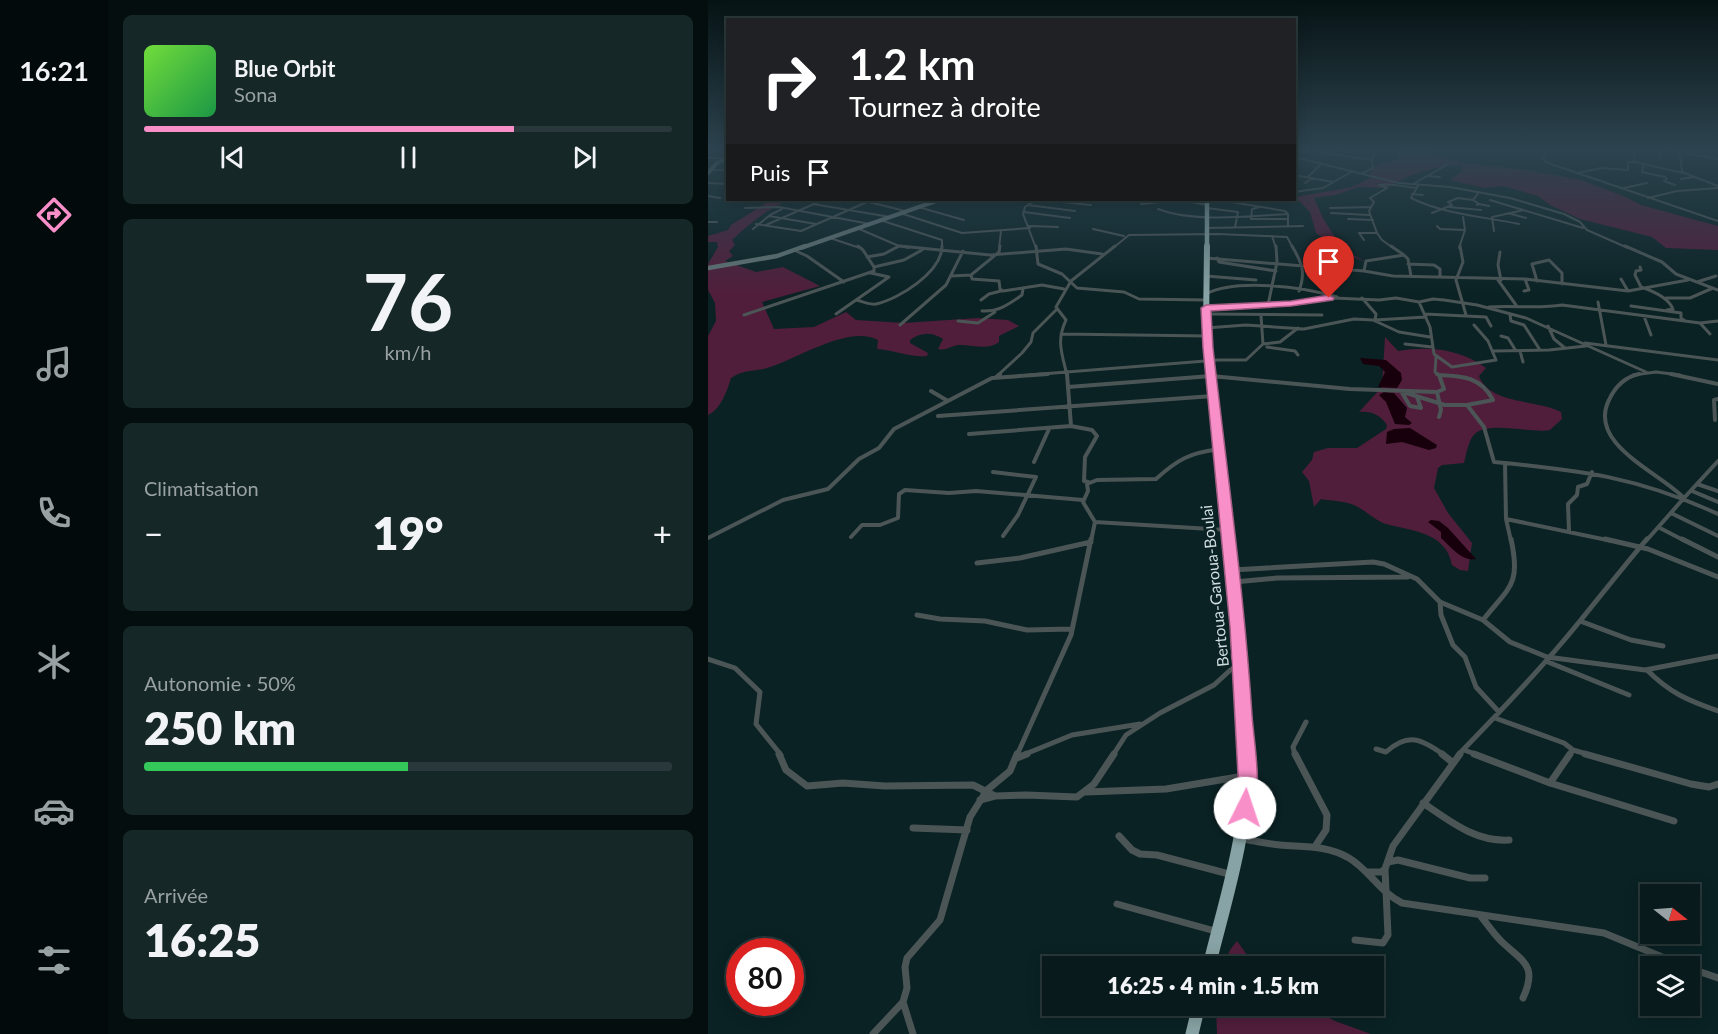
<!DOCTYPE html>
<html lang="fr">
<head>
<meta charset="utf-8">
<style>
  body { margin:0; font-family:Lato,sans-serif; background:#162728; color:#f1f3f6; height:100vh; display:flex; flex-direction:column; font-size:22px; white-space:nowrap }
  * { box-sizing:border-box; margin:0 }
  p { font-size:20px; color:#98a1a3 }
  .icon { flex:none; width:33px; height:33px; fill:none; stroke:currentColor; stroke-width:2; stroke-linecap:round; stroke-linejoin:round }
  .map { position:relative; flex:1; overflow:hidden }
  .panel { display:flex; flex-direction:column; gap:15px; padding:15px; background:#040e0f; width:600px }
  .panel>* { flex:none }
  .guide { position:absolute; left:18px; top:18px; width:570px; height:183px; border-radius:0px; box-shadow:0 3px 15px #0003,0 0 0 2px #29383a; background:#202124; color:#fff; overflow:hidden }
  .needle { width:39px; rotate:107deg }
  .controls { position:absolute; left:932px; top:884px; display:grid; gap:12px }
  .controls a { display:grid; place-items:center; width:60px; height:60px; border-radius:0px; background:#081a1b; box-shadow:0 3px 15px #0003,0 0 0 2px #29383a; font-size:30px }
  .speed { position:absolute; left:18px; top:938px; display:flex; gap:12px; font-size:30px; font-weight:700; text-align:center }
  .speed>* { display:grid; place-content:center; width:78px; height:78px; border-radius:50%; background:#081a1b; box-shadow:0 3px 15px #0003,0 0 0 2px #29383a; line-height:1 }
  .speed .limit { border:9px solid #d22; background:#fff; color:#111 }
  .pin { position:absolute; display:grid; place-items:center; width:51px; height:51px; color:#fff; margin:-62px -26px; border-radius:50% 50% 50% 0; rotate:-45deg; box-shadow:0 0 6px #0007 }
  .pin .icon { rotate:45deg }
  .me { position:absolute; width:66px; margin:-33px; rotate:4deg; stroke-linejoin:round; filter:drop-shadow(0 0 4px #0008) }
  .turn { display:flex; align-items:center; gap:21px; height:126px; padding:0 24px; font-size:27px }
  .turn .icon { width:78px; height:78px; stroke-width:2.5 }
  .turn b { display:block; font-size:42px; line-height:51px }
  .then { display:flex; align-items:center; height:57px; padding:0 24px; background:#0003; gap:12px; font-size:22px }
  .big { font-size:45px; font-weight:800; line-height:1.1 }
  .panel .widget { flex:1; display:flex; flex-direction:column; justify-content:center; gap:9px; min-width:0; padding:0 21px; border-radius:9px; background:#162728 }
  .panel .dial { align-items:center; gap:0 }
  .dial b { font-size:78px; line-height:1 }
  .song { display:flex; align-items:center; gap:18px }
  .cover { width:72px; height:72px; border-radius:9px; background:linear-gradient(135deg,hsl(100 70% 55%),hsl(140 70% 35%)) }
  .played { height:6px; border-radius:3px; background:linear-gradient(90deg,#f98fc9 70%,#29383a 70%) }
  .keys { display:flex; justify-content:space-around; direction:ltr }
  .heat { display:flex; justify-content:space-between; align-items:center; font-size:33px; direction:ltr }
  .charge { height:9px; border-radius:4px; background:linear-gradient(90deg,#34c759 50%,#29383a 0) }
  .trip { position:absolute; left:334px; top:956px; width:342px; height:60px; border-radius:0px; background:#081a1b; box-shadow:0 3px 15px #0003,0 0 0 2px #29383a; font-weight:800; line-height:60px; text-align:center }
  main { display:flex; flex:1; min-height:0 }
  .tab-bar { display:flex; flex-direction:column; width:108px; justify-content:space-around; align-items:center; background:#030a0b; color:#98a1a3 }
  .tab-bar .icon { width:42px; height:42px }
  .tab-bar .selected { color:#f98fc9 }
  .tab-bar b { font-size:27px; color:#f1f3f6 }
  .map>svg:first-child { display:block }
  .green { fill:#501e3b }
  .water { fill:#17000b }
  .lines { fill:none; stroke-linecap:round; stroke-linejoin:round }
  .street-far4 { stroke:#4b5556; stroke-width:2 }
  .street-far3 { stroke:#4b5556; stroke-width:3 }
  .street-far2 { stroke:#4b5556; stroke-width:4 }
  .street-far1 { stroke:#4b5556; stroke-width:5 }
  .street { stroke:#4b5556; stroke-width:7 }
  .secondary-far1 { stroke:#637576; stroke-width:4 }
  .secondary { stroke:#637576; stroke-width:4.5 }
  .highway-far4 { stroke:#88a3a5; stroke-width:4.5 }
  .highway-far3 { stroke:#88a3a5; stroke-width:6 }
  .highway-far2 { stroke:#88a3a5; stroke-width:8 }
  .highway-far1 { stroke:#88a3a5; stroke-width:10 }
  .highway { stroke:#88a3a5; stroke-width:13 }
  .route { fill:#f98fc9; stroke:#a25d83; stroke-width:1.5 }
  .labels { text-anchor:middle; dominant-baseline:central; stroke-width:6; stroke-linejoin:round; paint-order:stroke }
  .street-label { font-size:16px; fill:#d0dedf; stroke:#0a2224 }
</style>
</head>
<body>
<main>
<nav class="tab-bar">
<b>16:21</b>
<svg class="icon selected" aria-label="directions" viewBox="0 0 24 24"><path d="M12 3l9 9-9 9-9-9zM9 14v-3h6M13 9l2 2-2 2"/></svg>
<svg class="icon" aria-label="music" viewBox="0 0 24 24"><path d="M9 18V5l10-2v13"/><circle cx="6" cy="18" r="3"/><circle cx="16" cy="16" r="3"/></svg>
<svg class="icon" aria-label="phone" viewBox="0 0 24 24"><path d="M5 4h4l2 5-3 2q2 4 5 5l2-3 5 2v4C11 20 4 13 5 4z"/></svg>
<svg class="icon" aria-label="climate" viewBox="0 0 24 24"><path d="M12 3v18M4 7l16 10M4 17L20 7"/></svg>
<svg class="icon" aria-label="car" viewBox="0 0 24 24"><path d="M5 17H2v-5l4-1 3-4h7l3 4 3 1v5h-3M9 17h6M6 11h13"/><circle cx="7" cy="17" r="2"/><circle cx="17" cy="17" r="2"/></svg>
<svg class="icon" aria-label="filters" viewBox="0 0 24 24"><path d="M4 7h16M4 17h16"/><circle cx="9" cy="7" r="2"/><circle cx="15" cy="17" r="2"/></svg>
</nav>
<section class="panel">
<div class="widget">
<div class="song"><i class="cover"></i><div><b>Blue Orbit</b><p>Sona</p></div></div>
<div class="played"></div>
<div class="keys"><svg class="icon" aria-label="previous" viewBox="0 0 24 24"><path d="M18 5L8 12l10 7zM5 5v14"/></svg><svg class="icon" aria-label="pause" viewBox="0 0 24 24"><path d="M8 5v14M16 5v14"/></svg><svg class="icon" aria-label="next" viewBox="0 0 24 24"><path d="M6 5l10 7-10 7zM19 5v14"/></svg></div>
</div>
<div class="widget dial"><b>76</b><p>km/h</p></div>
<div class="widget"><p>Climatisation</p>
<div class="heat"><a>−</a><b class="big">19°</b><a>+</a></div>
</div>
<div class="widget"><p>Autonomie · 50%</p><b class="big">250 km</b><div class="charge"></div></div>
<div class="widget"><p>Arrivée</p><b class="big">16:25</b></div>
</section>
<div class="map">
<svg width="1010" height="1034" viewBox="0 0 1010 1034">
  <rect width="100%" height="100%" fill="#0a2224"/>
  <path class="green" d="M690 149H725V156L763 164 818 170 873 180 918 197 933 205 1010 226V250L958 248 944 237 872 219 842 205 830 196 795 186 777 188 742 180 754 171V165L727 168 701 176 679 188 650 187 628 195 606 198 615 218 634 249 658 262 635 253 608 233 602 212 587 197 644 187 662 178 664 167 690 159Z
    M63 200H83C63 205 39 226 24 240L27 245 21 251 25 256 17 261 48 272 75 267 112 286 54 302 66 329 106 327 138 312 148 320 196 323 270 318 300 320 311 326 291 336V342C279 351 264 344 250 345 243 346 238 351 230 349L235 339C224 332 213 332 202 340V343L220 353 219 356C204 358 186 350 169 349L170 340C141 324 87 360 59 368 49 371 38 370 28 375L23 378C19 391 13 409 0 415V336L8 321 7 303 0 290V264L10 247 9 242H0V236L20 230 23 225Z
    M677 337 690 351C723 346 751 349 778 368L771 376C782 405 829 399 853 412L854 419 842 430C823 434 777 419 765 436 760 443 758 455 756 463L734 465 730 468 726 488 740 513 764 543 760 571 752 570 744 565C738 532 704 531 678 524 668 521 659 512 650 507 640 501 624 501 613 499L606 507 601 481 594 472 604 460 606 452 620 448H649L678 429 679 425C672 415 664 411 651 412L674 387Z
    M529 941 547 966H515L522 950Z
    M508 1005H598L627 1021 663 1034H509Z"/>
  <path class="water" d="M652 358 678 360 693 373 694 380 689 388 670 387 677 372 671 366 655 364Z
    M676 392 686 393 699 408 697 417 704 423 701 425 687 424 678 402 671 395Z
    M702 428 729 445 728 448 721 450 694 442 678 444 679 432 686 429Z
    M723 520 731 521 740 528 768 559C754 562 743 547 733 538V532L720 522Z"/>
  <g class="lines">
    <path class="street-far4" d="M588 149 664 160
      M826 149 838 153
      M841 149 834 159 840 163 1010 221
      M951 149 953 158
      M952 149 1010 159
      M972 153 974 172 1010 186
      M627 155 629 150 638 151
      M586 157 691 183 742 187 802 198 856 214 872 222 879 230 920 248
      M0 158H18
      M927 162 936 164 934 172 957 177 959 179 956 181 967 185
      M936 164 975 173
      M3 170H20
      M655 173 665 168 664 160 668 149
      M870 173 893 168 920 170V162H927L925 149
      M586 175 625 182
      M721 176 732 177
      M600 177 614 163
      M973 179 985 177
      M0 183 20 184
      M597 183 605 178
      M707 183 740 164
      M711 184 703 198C738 215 774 216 811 224
      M916 188 939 183
      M586 192 615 188 645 171
      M704 194 715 195
      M0 196 12 198
      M940 198 969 191 1010 188
      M153 200 197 211
      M336 200 383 205
      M782 200 875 228
      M523 202 577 211 580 214V227
      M105 204 182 217
      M433 204 472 200 499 205
      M771 204 781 206
      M320 205 367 211
      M769 205 771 204 765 200 771 192
      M210 207 256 220
      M741 207 773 210
      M37 208 71 207 162 224
      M499 208 530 212 527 227
      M622 208 663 207
      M450 209C486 223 541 216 580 214
      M316 212 362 218
      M192 213 254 233 322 228
      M623 213 661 215
      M724 213 744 205 740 202 750 198 765 200
      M800 213 818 218
      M61 216 108 224
      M543 219 544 209 552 207
      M544 219H579
      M640 219 665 220
      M172 220 234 240V248
      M0 222H9
      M48 224 93 231 159 202
      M58 225 115 200
      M321 226 350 227
      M729 226 732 229 757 230
      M149 228 191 246 201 248
      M498 228 595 226
      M45 229 62 215 74 209
      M385 229 416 236
      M786 231 784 217 816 210
      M669 233 661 211 666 202 662 198 679 188 671 185C687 183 694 187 709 188
      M564 236 568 248
      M122 238 152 248
      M656 240 651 233H669L674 240 685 248
      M188 248 191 246
      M291 248 293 231
      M328 248 315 214 317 207 328 200
      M405 248 421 235 509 234 579 237 585 248
      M751 248 757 230 755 217"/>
    <path class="street-far3" d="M150 246 155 250 166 267
      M192 246 282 255 358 249 394 254
      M328 246 330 264 354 274 369 288 416 292 431 299 498 300
      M584 246C594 263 598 272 591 291
      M683 246 696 255
      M752 246 755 262 748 280 758 315
      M917 246 954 262 968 274 1010 290
      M86 250 99 256 136 282
      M792 252 790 265 793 280
      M159 257 176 254 191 246
      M498 258 656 271 685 276 817 279 920 291 980 280
      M509 258 511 262 568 271
      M700 264 726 265 732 269V276
      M932 267 933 270 928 271 927 275 933 287C945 291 960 297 965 309L959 310
      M656 271 658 261 696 255 700 259 703 276
      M263 275 264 279 291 281 292 289 295 291 334 285 356 289
      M243 276 263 275 291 252 292 246
      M498 276 548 280
      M913 279 920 291
      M790 280 808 305
      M829 281 824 264 841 260 854 273V284
      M989 282 1008 276
      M816 291 821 290 817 279
      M498 294C528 278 596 287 629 297
      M654 298 668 314 667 320 718 317
      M958 298H982L1005 288
      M149 300C155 302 161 305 168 304 191 299 234 272 234 246
      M273 300 281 294 293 291
      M711 302 722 327 726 354 744 367 788 360 780 341 766 325
      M890 302 898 345
      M560 305 569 262 568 246
      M923 306 973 313V318L977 321
      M781 307C806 305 830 309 854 305L992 323 1010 321
      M498 308 572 305 625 298 671 300 688 298 711 302 725 299 736 300 769 305 818 318 938 372
      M274 311C291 312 301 304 314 295L315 289
      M128 314 181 277 163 273
      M498 314 614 315
      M717 314 778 317 783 326
      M36 315 166 271V267L196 260 214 250
      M802 315 803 321 816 325 832 350
      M553 316 555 344
      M936 316 943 335
      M250 321 270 323 287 312
      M992 323 1002 334
      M192 325 238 285 255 251
      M840 326 846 339 857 348
      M498 328 538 325 596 329 646 319 665 320 691 332 722 337
      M353 334 499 336
      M793 336 800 338 808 351
      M877 343 1010 360
      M697 344 724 347
      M559 347 587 351 590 355
      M785 351 841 350 878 346
      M812 351 815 362
      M728 357 727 372 731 375
      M290 375 314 353 323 342 325 333 348 310
      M321 375 510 360H538L555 344 572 342 590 328
      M359 375C354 354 348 341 358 320L348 307 363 281 407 246
      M925 375 948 372 972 375"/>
    <path class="street-far2" d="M729 374 731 375
      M931 374C917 377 907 387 901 400 879 444 951 472 976 498L938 541
      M963 374 1010 384
      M288 377 292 374
      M360 387 503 376 642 389 729 392 736 389 731 375C755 376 773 377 785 400L759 405 776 427 786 462C872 470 930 477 1010 514
      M223 391 240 401
      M693 391 702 406 713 408 709 397
      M695 392 737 405H759
      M729 392 733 410 731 417
      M230 416 505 396
      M1007 420 1006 400 1010 399
      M363 426 384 430 389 436 377 457 376 481 380 482
      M261 434 363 426 359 374
      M326 462 341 429
      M797 463 798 519 803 541
      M285 472 328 477 310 515 295 536
      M989 484 1010 491
      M984 491 1010 502
      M976 498 1010 461
      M965 514 1010 536
      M798 519 904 541
      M387 522 519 530
      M952 528 977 541
      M861 531 860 504 869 495 870 487 879 484 884 472
      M143 537 154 525H172L190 518 191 494 197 490 241 493 268 491 375 500
      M0 538 75 500 120 489 151 459 171 448 186 429 284 378 340 374
      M383 541 387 522 375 502 380 491 379 484 389 480 448 479C470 459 482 453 511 449"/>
    <path class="street-far1" d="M897 539 940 549 1010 577
      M974 539 1010 557
      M269 563 312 558 383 542
      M524 570 665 562 676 564 709 579 732 602 775 620 802 642 839 657 937 670 1010 656
      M526 582 569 578 700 577
      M732 602 733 615 745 645 757 657 768 687 791 712
      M209 615 232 619 277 621 319 630 364 629
      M775 620C802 586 813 585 803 539
      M872 621 923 640 955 646
      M839 657 840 662 921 695
      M0 659 27 668 52 692 48 724 73 755
      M939 670C962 693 979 700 1010 711
      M787 718 856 743 865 750 882 755
      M668 749 678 752C700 732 714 739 736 755
      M756 750 770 755
      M309 755 363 635 383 539
      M315 755 364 735 432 724
      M405 755 418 735 452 713 506 685 530 663
      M587 755 585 747 598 722
      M750 755C792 712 834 668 872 621 894 594 916 566 939 539
      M861 755 865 750"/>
    <path class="street" d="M71 754 78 770 99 786 135 783 177 786 265 785 287 796
      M587 754 619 815 618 830 608 845
      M734 754 744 762
      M766 754 842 783 966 821
      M877 754 983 784 1001 787 1010 784
      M309 758 319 754
      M842 783 862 754
      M378 792 458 789 536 776
      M272 800 287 796 318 795 369 797 386 784 406 754
      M715 803C742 821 767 842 801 840
      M205 828 259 830
      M411 836 424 850 432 854 449 855 521 874
      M535 839C547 841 560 844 572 845 596 847 619 845 641 858 661 870 672 892 694 903L896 933 976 966
      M680 862 690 860 762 878H777
      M660 872H673L677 869 685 846 752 754
      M409 904 507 931
      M772 915C779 924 785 933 793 941 815 962 830 965 815 998
      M647 940 675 943 680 935 677 869
      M981 968 1010 978
      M195 1002 205 1034
      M165 1034 195 1002 199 988 197 967 199 958 232 920 262 817 279 790 302 771 309 754"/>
    <path class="secondary-far1" d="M0 173 9 163 20 158
      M93 248 231 200"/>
    <path class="secondary" d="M0 268 69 256 97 246"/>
    <path class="highway-far4" d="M499 248V200"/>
    <path class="highway-far3" d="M499 246 498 328 503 375"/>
    <path class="highway-far2" d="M503 374 521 541"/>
    <path class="highway-far1" d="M521 539 530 627 538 755"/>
    <path class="highway" d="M501 966C518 897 542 826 538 754
      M484 1034 491 1005"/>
  </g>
  <linearGradient id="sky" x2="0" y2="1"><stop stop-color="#061314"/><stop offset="0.51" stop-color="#2d4450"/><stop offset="1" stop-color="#2d4450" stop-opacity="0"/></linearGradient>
  <rect width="1010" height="294" fill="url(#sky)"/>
  <path class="route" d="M621 295 626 298 625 300 583 306 503 311 505 348C519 471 536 592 544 715 546 743 555 789 544 814L537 817 530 814 527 808 530 775 522 627 495 348 493 308 498 305 583 301Z"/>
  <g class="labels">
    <g class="street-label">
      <text transform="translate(506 586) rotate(-96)">Bertoua-Garoua-Boulai</text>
    </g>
  </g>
</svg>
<div class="controls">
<a><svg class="needle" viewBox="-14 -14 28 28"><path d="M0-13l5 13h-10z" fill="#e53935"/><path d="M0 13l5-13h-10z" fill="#98a1a3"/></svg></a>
<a><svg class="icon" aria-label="layers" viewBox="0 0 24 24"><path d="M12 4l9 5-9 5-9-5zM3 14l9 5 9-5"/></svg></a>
</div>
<div class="speed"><div class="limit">80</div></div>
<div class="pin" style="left:621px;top:298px;background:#d93025"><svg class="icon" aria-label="arrive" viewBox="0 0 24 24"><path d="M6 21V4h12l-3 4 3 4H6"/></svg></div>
<svg class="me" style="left:537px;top:808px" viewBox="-20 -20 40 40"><circle r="19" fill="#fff"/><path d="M0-13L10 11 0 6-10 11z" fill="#f98fc9"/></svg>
<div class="trip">16:25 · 4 min · 1.5 km</div>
<div class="guide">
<div class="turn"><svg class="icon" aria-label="right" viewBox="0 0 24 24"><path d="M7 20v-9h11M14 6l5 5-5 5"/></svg><div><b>1.2 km</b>Tournez à droite</div></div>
<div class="then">Puis<svg class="icon" aria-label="arrive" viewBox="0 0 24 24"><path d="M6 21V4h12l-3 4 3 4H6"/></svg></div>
</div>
</div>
</main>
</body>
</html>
